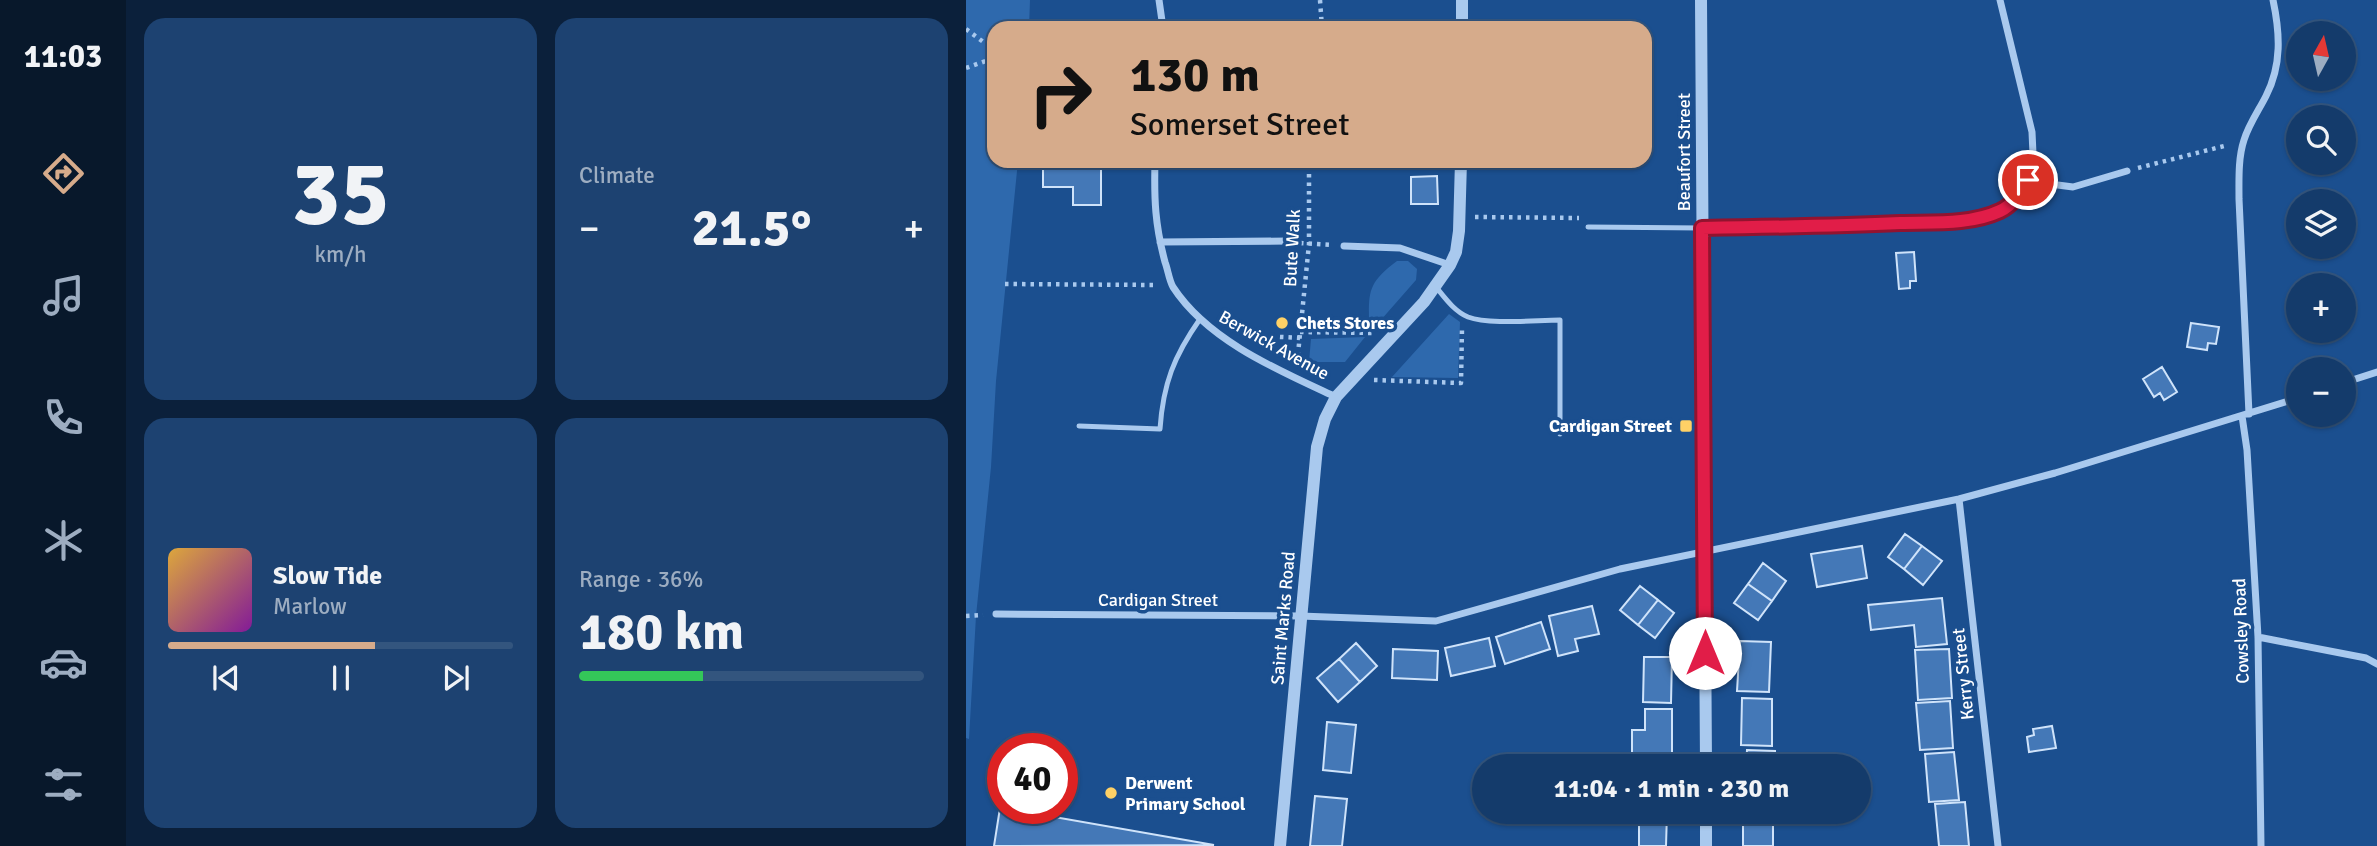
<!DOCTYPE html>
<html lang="en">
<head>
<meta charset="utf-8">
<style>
  body { margin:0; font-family:Signika,sans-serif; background:#1d4271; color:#f1f3f6; height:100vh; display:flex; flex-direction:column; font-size:26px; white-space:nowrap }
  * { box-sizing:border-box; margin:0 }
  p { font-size:23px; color:#9dadc1 }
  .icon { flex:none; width:38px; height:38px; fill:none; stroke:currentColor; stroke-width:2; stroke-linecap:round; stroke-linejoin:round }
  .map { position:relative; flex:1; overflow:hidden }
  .panel { display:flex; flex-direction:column; gap:18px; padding:18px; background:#0b203b; width:840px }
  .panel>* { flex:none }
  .guide { position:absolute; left:21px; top:21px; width:665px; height:147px; border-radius:21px; box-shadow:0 2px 5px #0004,0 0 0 2px #33557e; background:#d6ab8b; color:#111; overflow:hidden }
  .needle { width:46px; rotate:8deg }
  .tools { position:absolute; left:1320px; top:21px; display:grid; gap:14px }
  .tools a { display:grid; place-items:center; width:70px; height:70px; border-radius:50%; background:#143b6b; box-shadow:0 2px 5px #0004,0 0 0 2px #33557e; font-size:35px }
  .speed { position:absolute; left:21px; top:733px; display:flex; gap:14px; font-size:35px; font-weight:700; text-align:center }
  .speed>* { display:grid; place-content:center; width:91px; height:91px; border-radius:50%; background:#143b6b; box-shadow:0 2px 5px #0004,0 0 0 2px #33557e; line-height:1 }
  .speed .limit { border:10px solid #d22; background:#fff; color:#111 }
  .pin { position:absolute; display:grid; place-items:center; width:60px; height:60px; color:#fff; margin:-30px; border:4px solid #fff; border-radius:50%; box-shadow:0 2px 7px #0007 }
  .me { position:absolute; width:77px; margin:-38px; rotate:0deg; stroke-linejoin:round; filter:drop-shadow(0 0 5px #0008) }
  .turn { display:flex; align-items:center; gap:24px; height:147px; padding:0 28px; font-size:32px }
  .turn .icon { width:91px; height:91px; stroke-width:2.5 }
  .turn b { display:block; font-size:49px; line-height:60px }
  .big { font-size:52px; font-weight:700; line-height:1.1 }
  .panel .card { flex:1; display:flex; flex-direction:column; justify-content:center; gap:10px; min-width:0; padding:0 24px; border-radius:21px; background:#1d4271 }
  .panel .dial { align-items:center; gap:0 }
  .dial b { font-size:91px; line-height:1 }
  .song { display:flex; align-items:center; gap:21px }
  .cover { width:84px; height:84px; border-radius:10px; background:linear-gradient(135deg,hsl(40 70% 55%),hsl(290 70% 35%)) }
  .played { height:7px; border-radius:4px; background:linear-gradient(90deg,#d6ab8b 60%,#33557e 60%) }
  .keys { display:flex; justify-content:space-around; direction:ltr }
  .heat { display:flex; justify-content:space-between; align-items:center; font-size:38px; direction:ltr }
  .charge { height:10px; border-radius:5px; background:linear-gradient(90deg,#34c759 36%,#33557e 0) }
  .panel .tiles { flex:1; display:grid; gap:18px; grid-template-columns:repeat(2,1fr) }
  .trip { position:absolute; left:506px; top:754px; width:399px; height:70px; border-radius:35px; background:#143b6b; box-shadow:0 2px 5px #0004,0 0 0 2px #33557e; font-weight:700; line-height:70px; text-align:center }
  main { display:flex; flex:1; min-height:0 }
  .tabs { display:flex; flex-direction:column; width:126px; justify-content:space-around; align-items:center; background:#08182b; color:#9dadc1 }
  .tabs .icon { width:49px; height:49px }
  .tabs .active { color:#d6ab8b }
  .tabs b { font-size:32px; color:#f1f3f6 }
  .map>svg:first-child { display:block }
  .green { fill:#2e69ad }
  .building { fill:#4478b7; stroke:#cfe3fa; stroke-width:2 }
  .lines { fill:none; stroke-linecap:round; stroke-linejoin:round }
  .path { stroke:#a9c9ee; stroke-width:4.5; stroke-dasharray:3.5 5; stroke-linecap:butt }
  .service { stroke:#a9c9ee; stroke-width:5 }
  .minor { stroke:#a9c9ee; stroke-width:7 }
  .tertiary { stroke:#a9c9ee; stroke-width:12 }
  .route-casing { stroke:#92132f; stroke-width:18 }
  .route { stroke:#e11d48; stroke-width:12 }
  .poi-dot { fill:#ffd166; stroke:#1b4f8f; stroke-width:2.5 }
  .labels { text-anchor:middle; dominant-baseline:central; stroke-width:7; stroke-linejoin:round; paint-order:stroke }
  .street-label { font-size:18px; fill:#fff; stroke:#1b4f8f }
  .poi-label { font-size:18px; font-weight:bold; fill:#fff; stroke:#1b4f8f; text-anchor:start }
</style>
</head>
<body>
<main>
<nav class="tabs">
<b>11:03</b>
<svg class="icon active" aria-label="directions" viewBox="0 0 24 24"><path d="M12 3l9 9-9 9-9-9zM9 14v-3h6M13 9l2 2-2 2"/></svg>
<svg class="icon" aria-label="music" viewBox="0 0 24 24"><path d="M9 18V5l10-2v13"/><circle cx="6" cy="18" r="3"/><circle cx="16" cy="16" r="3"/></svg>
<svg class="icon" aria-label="phone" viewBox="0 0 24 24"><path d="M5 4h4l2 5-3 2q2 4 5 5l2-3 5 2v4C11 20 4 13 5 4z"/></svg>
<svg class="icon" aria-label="climate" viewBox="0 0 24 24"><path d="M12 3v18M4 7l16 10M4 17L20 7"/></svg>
<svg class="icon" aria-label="car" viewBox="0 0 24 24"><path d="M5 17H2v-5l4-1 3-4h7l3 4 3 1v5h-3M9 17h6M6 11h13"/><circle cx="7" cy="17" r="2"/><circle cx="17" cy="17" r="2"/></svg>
<svg class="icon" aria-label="filters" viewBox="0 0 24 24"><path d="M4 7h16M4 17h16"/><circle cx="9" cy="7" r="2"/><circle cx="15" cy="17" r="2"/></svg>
</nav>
<section class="panel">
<div class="tiles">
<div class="card dial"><b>35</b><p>km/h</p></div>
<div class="card"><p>Climate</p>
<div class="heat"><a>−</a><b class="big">21.5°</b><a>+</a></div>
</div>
<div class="card">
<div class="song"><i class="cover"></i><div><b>Slow Tide</b><p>Marlow</p></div></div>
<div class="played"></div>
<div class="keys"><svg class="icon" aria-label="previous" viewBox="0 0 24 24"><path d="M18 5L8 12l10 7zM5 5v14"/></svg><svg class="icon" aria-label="pause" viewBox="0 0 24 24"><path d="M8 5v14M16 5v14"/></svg><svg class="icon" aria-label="next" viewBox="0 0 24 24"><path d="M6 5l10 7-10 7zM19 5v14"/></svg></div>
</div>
<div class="card"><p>Range · 36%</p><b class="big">180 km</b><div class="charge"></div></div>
</div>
</section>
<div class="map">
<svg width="1411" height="846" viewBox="0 0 1411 846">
  <rect width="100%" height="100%" fill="#1b4f8f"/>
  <path class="green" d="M0 0H64L63 28H28V161H52L30 381 25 467 10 616 3 739 0 738Z
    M431 261H442L451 269 450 280 407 329 403 328C403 293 400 284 431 261Z
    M483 314 494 322 492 378 426 377Z
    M399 337 379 362H343L345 339Z"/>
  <path class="building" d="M77 161H135V205H107V187H77Z
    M471 176 472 204H445V177Z
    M948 252 950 281H944V288L933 289 930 253Z
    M1225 323 1253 327 1250 344 1242 343 1241 350 1221 347Z
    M1196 367 1211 392 1198 400 1194 393 1188 397 1177 379Z
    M939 534 956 546 938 569 922 557Z
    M896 546 901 578 851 587 845 554Z
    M956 546 976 561 957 585 938 569Z
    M797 563 820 581 806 601 782 584Z
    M782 584 806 601 792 620 768 603Z
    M674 586 692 600 672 625 654 610Z
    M976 598 981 644 950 647 948 625 905 630 902 605Z
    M692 600 708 613 689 638 672 625Z
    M626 606 633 634 609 639 612 651 592 656 583 616Z
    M575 622 584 649 539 664 530 637Z
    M523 638 529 666 485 676 479 648Z
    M774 641 805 642 803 692 771 691Z
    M390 643 411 666 394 682 373 659Z
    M427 649 472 651 471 680 426 678Z
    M983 649 986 698 952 700 949 650Z
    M678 657H706L705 703 677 702Z
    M373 659 394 682 372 702 351 678Z
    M776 698 806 699V746L775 745Z
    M984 701 987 748 954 750 950 703Z
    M679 709H706V756H666V730H679Z
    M361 722 390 725 385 773 357 770Z
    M1086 726 1090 748 1063 752 1061 737 1068 735 1067 729Z
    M781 750 809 751V766H780Z
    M988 752 993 800 963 802 959 754Z
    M678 760 706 761V766H678Z
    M349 796 381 799 376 846H344Z
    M999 802 1003 846H973L969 804Z
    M34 808H37L248 845 28 846Z
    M673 812H701L700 846H673Z
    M777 812H807V846H777Z"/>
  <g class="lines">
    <path class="path" d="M354 0 356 28
      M0 29 28 50
      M0 68 28 58
      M1172 168 1262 145
      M509 217 613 218
      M334 243 367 245
      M39 284 191 285
      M334 332 409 333
      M280 335 334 338
      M331 364 343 244V161
      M408 380 495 383 496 328
      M0 616 17 615"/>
    <path class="service" d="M622 227 736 228
      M470 287C479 298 488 311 502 317 523 325 570 320 594 320V434
      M113 426 194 429C197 384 208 356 234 319"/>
    <path class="minor" d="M193 0 197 28
      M1034 0 1066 132 1067 154 1063 176
      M189 161C188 199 189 225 199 262 202 270 203 280 207 287 242 341 314 371 370 397
      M736 228 994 220C1026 216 1050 208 1063 176L1084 184 1107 187 1161 171
      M194 242 322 241
      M378 246 434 248 484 265
      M1377 383 1411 372
      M1283 414 1273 199C1273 180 1272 158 1278 140 1283 124 1293 110 1300 96 1316 65 1314 33 1307 0
      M1276 416 1281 450 1292 637 1295 846
      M993 499 1032 846
      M30 614 334 616 470 621 654 569 993 499 1089 473 1332 398
      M1292 637 1400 658 1411 664"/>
    <path class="tertiary" d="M496 0V28
      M735 0 740 766
      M740 812V846
      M314 846 351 447 359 419 370 397 458 302 484 265 490 252 493 231 495 161"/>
  </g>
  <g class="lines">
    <g class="route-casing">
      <path id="route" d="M739 653 736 228C802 227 868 226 934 223 966 222 1004 225 1034 211 1047 205 1055 192 1062 180"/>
    </g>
    <use href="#route" class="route"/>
  </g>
  <g class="poi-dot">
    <circle cx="316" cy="323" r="7"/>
    <rect x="713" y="419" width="14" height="14" rx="3.5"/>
    <circle cx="145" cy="793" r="7"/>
  </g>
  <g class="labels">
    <g class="street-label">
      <text transform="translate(718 152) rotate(-90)">Beaufort Street</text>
      <text transform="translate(326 248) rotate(-87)">Bute Walk</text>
      <text transform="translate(308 345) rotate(29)">Berwick Avenue</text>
      <text x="192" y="600">Cardigan Street</text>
      <text transform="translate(317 618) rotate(-85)">Saint Marks Road</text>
      <text transform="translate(1275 631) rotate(-92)">Cowsley Road</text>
      <text transform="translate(997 674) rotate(-96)">Kerry Street</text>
    </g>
    <g class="poi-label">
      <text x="330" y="323">Chets Stores</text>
      <text x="706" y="426" text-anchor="end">Cardigan Street</text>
      <text x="159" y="783">Derwent<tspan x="159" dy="21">Primary School</tspan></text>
    </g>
  </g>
</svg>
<div class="tools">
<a><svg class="needle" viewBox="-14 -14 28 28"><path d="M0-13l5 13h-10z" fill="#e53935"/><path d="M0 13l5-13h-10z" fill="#9dadc1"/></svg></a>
<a><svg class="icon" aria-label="search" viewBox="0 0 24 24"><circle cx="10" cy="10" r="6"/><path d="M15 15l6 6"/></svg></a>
<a><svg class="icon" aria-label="layers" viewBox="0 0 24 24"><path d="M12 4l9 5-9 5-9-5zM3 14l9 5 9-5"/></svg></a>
<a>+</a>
<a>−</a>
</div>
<div class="speed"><div class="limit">40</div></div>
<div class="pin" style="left:1062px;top:180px;background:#d93025"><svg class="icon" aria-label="arrive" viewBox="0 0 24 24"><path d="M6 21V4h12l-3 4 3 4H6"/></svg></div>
<svg class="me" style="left:739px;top:653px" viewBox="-20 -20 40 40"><circle r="19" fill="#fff"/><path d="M0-13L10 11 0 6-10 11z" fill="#e11d48"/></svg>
<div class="trip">11:04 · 1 min · 230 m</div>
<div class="guide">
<div class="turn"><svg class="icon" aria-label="right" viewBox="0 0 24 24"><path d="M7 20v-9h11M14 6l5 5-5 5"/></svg><div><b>130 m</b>Somerset Street</div></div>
</div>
</div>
</main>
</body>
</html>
